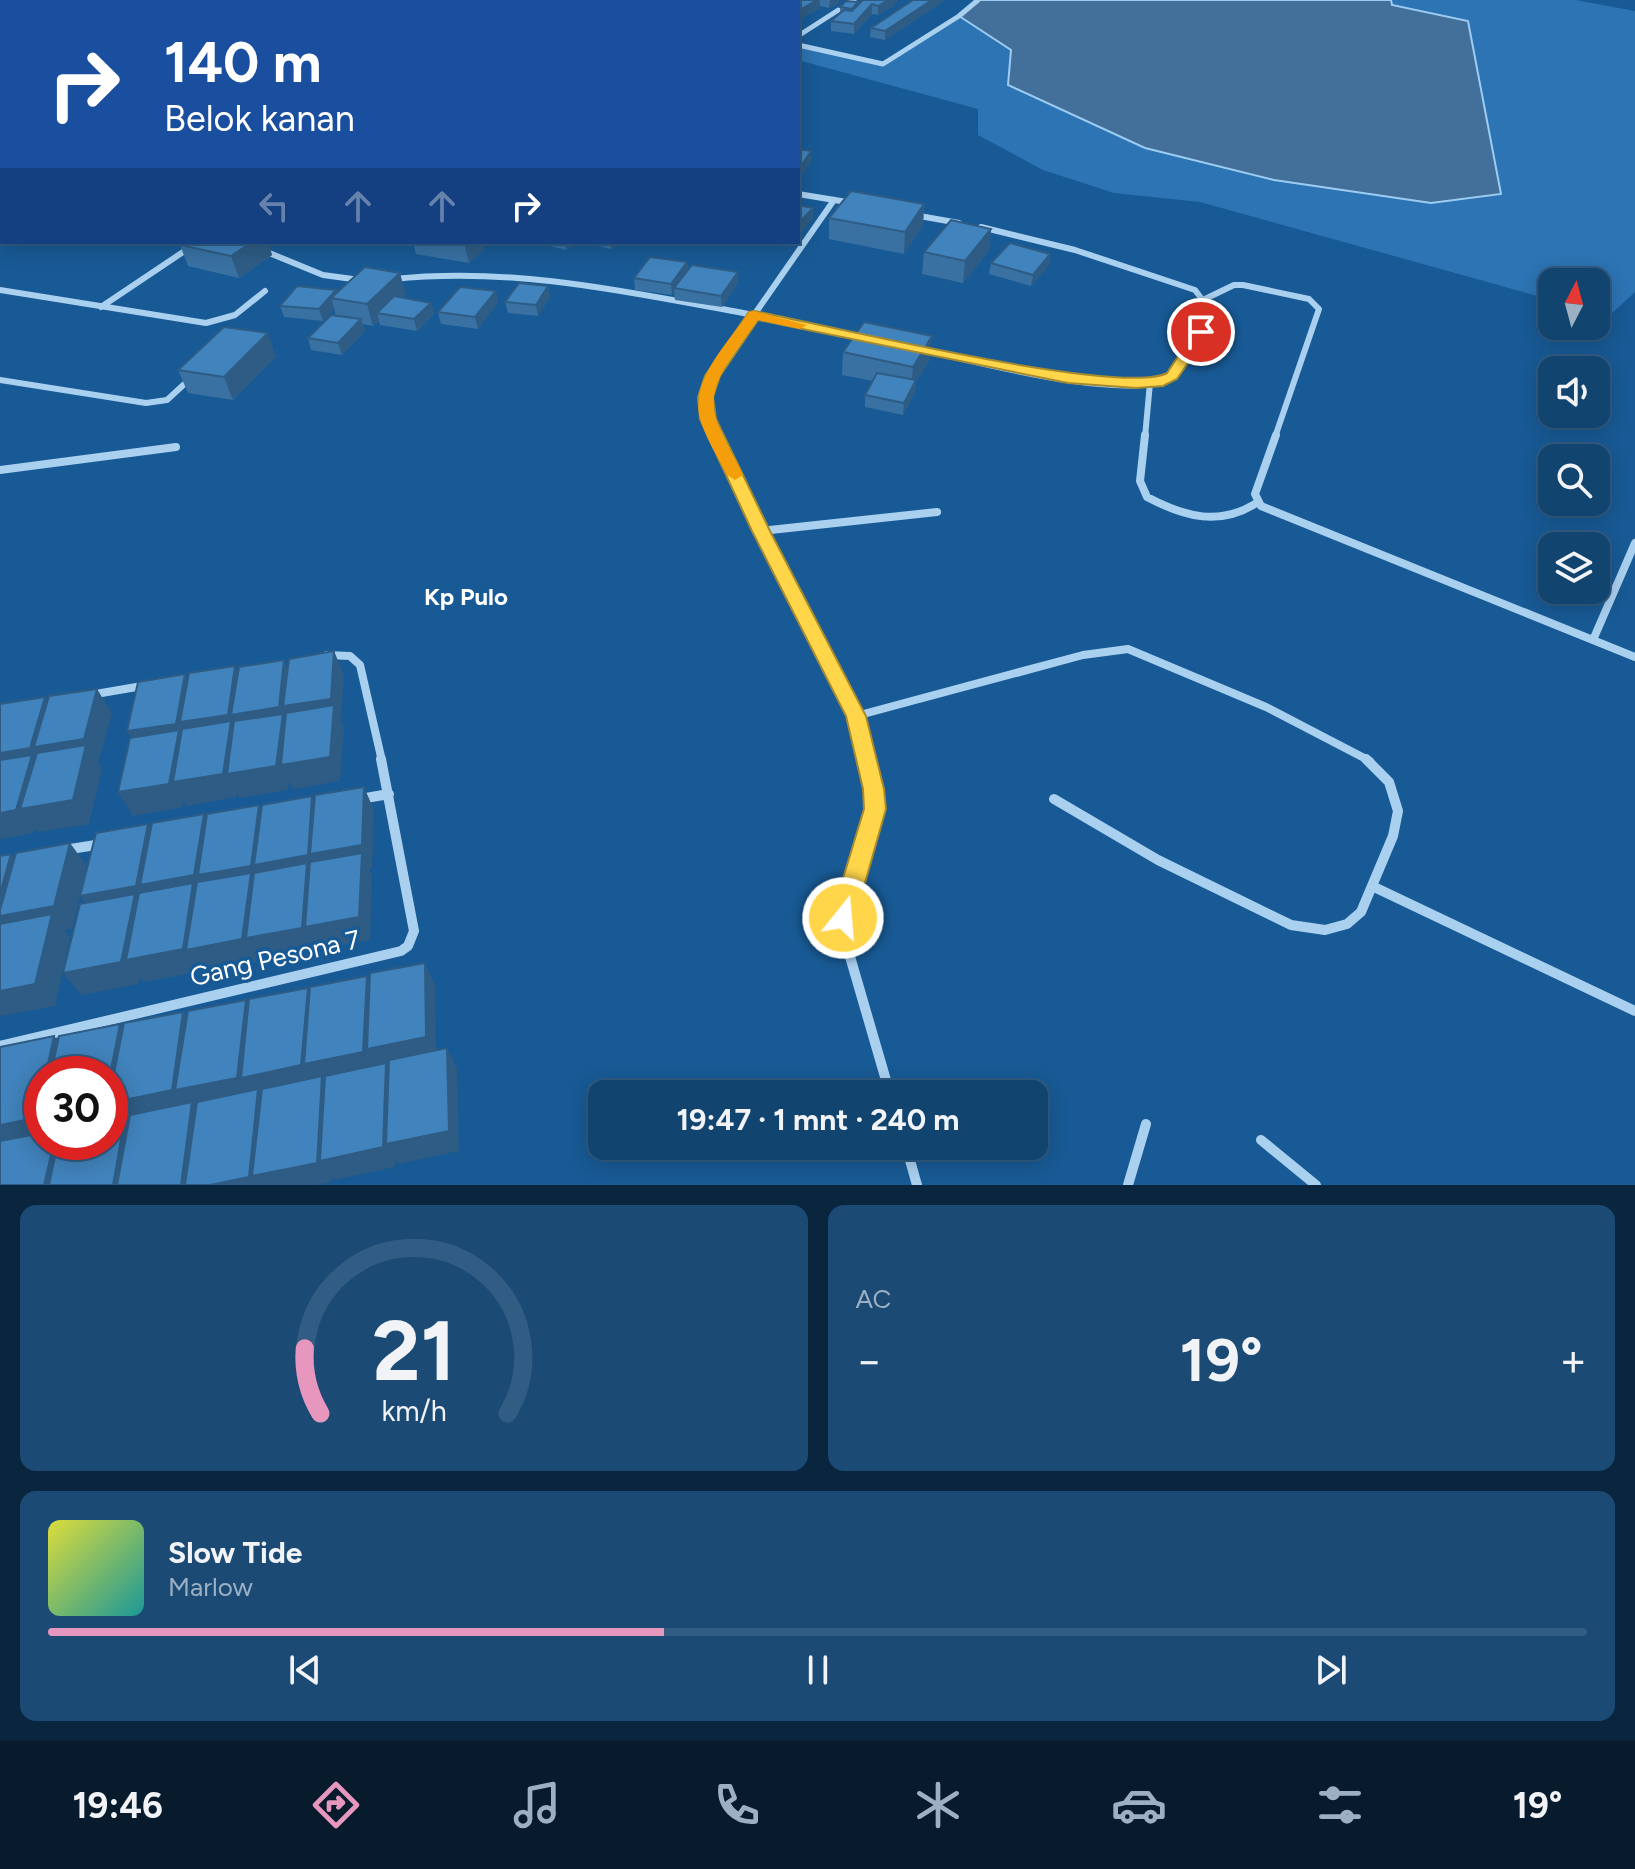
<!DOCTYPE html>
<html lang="id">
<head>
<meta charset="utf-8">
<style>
  body { margin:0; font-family:Figtree,sans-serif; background:#1b4b75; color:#f1f3f6; height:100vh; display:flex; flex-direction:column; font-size:30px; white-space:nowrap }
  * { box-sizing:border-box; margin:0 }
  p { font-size:26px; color:#9cb0c3 }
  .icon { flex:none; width:44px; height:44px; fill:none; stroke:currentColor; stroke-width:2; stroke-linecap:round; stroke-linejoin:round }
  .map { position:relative; height:1185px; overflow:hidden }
  .details { display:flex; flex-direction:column; gap:20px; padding:20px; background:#0a253e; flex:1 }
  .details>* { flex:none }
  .banner { position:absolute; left:0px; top:0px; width:800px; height:244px; box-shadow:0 4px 20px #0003,0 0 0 2px #315c83; background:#1a4fa0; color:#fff; overflow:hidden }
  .needle { width:52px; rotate:6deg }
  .controls { position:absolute; left:1538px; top:268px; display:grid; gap:16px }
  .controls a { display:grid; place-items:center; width:72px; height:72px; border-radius:16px; background:#124470; box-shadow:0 4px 20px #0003,0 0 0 2px #315c83; font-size:40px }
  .speed { position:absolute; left:24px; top:1056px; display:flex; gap:16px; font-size:40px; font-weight:700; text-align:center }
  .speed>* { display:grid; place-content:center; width:104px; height:104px; border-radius:50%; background:#124470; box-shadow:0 4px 20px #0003,0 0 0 2px #315c83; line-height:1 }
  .speed .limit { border:12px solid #d22; background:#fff; color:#111 }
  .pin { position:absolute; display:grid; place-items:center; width:68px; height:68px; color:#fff; margin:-34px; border:4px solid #fff; border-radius:50%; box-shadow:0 2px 8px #0007 }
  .me { position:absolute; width:88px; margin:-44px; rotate:17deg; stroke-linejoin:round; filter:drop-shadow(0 0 6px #0008) }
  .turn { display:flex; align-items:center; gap:28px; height:168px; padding:0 32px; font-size:36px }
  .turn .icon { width:104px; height:104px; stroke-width:2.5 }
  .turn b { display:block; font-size:56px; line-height:68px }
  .lanes { display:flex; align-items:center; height:76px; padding:0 32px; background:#0003; justify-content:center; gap:40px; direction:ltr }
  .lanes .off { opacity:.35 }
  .big { font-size:60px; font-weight:700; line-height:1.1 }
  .details .widget { flex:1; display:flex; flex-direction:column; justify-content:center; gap:12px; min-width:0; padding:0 28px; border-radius:16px; background:#1b4b75 }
  .details .dial { align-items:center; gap:0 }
  .dial svg { height:208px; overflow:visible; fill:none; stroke:#315c83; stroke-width:7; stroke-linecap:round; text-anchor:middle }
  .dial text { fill:#f1f3f6; stroke:none }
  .song { display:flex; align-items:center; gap:24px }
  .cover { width:96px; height:96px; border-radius:12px; background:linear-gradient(135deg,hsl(60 70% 55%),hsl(180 70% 35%)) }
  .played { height:8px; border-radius:4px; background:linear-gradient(90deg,#e797bd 40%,#315c83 40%) }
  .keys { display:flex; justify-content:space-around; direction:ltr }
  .heat { display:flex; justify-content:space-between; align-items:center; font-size:44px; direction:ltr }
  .details .tiles { flex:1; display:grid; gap:20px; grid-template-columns:1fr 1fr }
  .widget:last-child { grid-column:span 2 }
  .trip { position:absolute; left:588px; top:1080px; width:460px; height:80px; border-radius:16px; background:#124470; box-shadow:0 4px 20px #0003,0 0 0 2px #315c83; font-weight:700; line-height:80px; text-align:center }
  .menu { display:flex; height:128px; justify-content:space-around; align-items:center; background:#071b2d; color:#9cb0c3 }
  .menu .icon { width:56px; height:56px }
  .menu .active { color:#e797bd }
  .menu b { font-size:36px; color:#f1f3f6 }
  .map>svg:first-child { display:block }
  .green { fill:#2c74b3 }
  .water { fill:#42709a; stroke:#9dccf3; stroke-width:2 }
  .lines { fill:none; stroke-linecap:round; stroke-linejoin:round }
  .street-far3 { stroke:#aad0f0; stroke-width:5 }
  .street-far2 { stroke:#aad0f0; stroke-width:6 }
  .street-far1 { stroke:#aad0f0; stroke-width:8 }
  .street { stroke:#aad0f0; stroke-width:10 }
  .wall { fill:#3871a2 }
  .shaded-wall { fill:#2e5c84 }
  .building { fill:#4183bc; stroke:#2e5c84; stroke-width:2 }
  .route { fill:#ffd54a; stroke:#a68a30; stroke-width:2 }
  .slow { fill:#f59e0b }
  .labels { text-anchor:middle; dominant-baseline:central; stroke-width:7; stroke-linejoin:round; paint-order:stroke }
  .neighbourhood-label { font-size:24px; font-weight:bold; fill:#fff; stroke:#185a95 }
  .near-street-label { font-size:26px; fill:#fff; stroke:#185a95 }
</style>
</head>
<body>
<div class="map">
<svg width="1635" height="1185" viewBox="0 0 1635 1185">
  <rect width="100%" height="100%" fill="#185a95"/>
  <path class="green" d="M1391 0H1576L1635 11V292L1609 316 1596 312V282H1552V300L1200 202 1114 193 1043 170 978 135V109L798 60V45L883 64 959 16 1011 50 1501 193 1468 22 1392 5Z"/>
  <path class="water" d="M978 0H1391L1392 5 1468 21 1501 194 1431 203 1274 180 1145 148 1008 85 1011 50 959 16Z"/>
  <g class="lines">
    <path class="street-far3" d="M726 2 730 0
      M798 36 854 0
      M798 45 883 64 959 16 978 0"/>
    <path class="street-far2" d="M798 194 853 203
      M834 200 754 315 863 338
      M914 215 959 223
      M262 250 323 275 360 280
      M393 279C516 266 633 293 754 315 725 358 691 384 716 437
      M0 290 206 323 235 315 265 291
      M1205 299 1234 285H1243L1309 299 1319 309 1275 437
      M101 307 189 248
      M923 350C974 361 1121 401 1166 379 1177 373 1186 357 1193 346 1200 334 1207 321 1207 306L1195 290 1075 250 981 227
      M0 380 146 403 167 400 192 377
      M1145 437 1150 383"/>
    <path class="street-far1" d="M715 435 856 716 867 761
      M1145 435 1140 481 1147 497C1185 517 1220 527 1258 502
      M1276 435 1255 494 1261 506 1635 657
      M0 470 176 447
      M761 531 937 512
      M1593 640 1635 543
      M327 655 350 656 360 665 382 761
      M90 695 148 685
      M856 716 1083 655 1128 649 1266 707 1370 761"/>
    <path class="street" d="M867 759 875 809 842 929 890 1094
      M360 799 389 794
      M1054 799 1158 860 1291 925 1325 930 1347 924 1361 912 1393 836 1398 811 1389 782 1366 759
      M64 850 102 844
      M1372 886 1635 1011
      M0 1046 401 951 408 946 414 931 381 759
      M1261 1140 1316 1185
      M906 1146 917 1185
      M1128 1185 1146 1124"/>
  </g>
  <path class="wall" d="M224 0H277L274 2H224Z
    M691 0H716L712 2H699Z
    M790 0H839V3L829 8 820 6V8L798 20V2Z
    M863 0 894 6 878 15 872 14 854 34 831 31V21L840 14V7L858 5Z
    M913 0H945L885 40 870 37 871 28Z
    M2 64V89H0V65Z
    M924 204 923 225 904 254 829 239V218Z
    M991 229 989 250 963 283 922 274 924 252Z
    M184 242H268L272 255 239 278 188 266 180 245Z
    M413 242H483L484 249 469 263 416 254Z
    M541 242H575L566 250 542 244Z
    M582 242H619L611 249Z
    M1050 254 1049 265 1031 286 989 274 991 263Z
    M687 262 688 270 738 283 722 307 675 300 674 292 672 295 635 290 634 278Z
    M336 290 337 292 406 295 403 298 431 303 434 314 417 331 380 325 379 321 373 326 363 324 365 331 342 355 311 350 308 338 336 316 334 308 323 321 284 317 280 306Z
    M550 297 538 316 508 313 505 302Z
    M498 303 478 329 441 324 438 312Z
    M843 352 930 359 916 382 915 392 903 415 865 407V395L873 381 842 375Z
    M276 356 233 400 188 393 178 370Z"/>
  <path class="shaded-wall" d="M258 0H277L274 2H259Z
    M627 0H645V2H627Z
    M761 0H777L774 2H757Z
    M817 0H820V8L798 20V11Z
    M830 0H839V3L829 8Z
    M888 0H899L894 6 878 15V6Z
    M932 0H945L885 40V31Z
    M872 4V14L854 34V24Z
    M2 134V147L0 149V135Z
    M811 151V161L798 182V171Z
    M2 191V219L0 218V192Z
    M924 204 923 225 904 254 905 232Z
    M813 208V219L799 235 798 224Z
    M991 229 989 250 963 283 965 261Z
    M252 242H268L272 255 239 278 231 256Z
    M464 242H483L484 249 469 263Z
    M564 242H575L566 250Z
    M610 242H619L611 249Z
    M1050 254 1049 265 1031 286 1033 275Z
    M687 262 688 273 674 288V292L672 295 671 284Z
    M738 272V283L722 307 721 296Z
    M400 273 406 295 385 314 377 313 379 321 373 326 367 304Z
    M548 286 550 297 538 316 536 305Z
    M336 290 339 299 331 298 334 308 323 321 319 309Z
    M496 291 498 303 478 329 475 317Z
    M431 303 434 314 417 331 414 319Z
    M361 319 365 331 342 355 338 343Z
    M268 333 276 356 233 400 224 377Z
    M932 336 930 359 916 382 915 392 903 415 904 403 911 390 913 367Z
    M334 651 344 675 341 721 344 729 340 781 293 789 289 781 288 790 239 798 237 793 236 797 187 806 184 800 183 807 133 816 118 792 141 755 127 731 185 674 198 698 235 666 247 690 284 660 295 684Z
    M97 689 112 713 98 763 102 769 89 824 38 832 35 829 34 833 0 839V717L45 697 61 721Z
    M364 787 374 810 372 869H369L372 876 370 940 317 950 315 946V950L260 960 257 956 256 962 202 972 199 967 198 972 143 982 140 978 138 984 81 995 63 973 98 919 80 896 148 824 163 848 204 814 218 838 259 805 271 829 312 796 323 820Z
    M70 843 87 866 72 929 65 930 70 937 55 1006 0 1016V894L11 854 29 877Z
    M425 963 435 985 436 1059 447 1048 457 1069 459 1151 398 1164 395 1159V1167L334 1180 331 1176V1182L317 1185H113L110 1128V1075L120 1024 138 1046 183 1012 199 1033 246 1000 260 1022 308 988 320 1010 367 976 378 998Z
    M54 1036 74 1058 70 1074H46Z
    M42 1089V1141L0 1150V1125Z
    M54 1142H68L70 1185H44Z"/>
  <path class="building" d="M277 0H304L300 2Z
    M313 0H346L353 2H308Z
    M361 0H373L384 2H357Z
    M525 0H554L552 2H523Z
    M735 0H761L757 2H742Z
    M790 0H817L798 11V2H786Z
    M863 0H888L878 6 872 4 854 24 831 21 844 10 852 11Z
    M913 0H932L885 31 871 28Z
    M846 1 858 2 852 9 840 7Z
    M798 149 811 151 798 171Z
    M0 179 2 180V191L0 192Z
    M851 191 924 204 905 232 829 218Z
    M798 205 813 208 798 224Z
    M951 220 991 229 965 261 924 252Z
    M184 242H252L231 256 180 245Z
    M1010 243 1050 254 1033 275 991 263Z
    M650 257 687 262 671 284 634 278Z
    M692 265 738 272 721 296 674 288Z
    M365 267 400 273 367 304 331 298Z
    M519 283 548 286 536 305 505 302Z
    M297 286 336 290 319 309 280 306Z
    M460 287 496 291 475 317 438 312Z
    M394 296 431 303 414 319 377 313Z
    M331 315 361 319 338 343 308 338Z
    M864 322 932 336 913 367 843 352Z
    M224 327 268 333 224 377 178 370Z
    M877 373 916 380 904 403 865 395Z
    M334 651 331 699 283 706 289 659Z
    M284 660 279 707 231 715 239 667Z
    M235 666 228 715 180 722 189 673Z
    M185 674 176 724 127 731 138 682Z
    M97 689 84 739 34 747 49 696Z
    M45 697 30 748 0 753V704Z
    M334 705 330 757 281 765 286 713Z
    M283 714 276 766 227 774 234 721Z
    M231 721 223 774 173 782 182 729Z
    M179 730 169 784 118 792 130 738Z
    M86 745 73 800 20 809 37 753Z
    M32 755 16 810 0 813V760Z
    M364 787 362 845 310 854 315 795Z
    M312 796 308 855 254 865 262 805Z
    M259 805 251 866 198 875 207 814Z
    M204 814 194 875 140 885 152 823Z
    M148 824 136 886 80 896 96 833Z
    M70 843 54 906 0 916V910L16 853Z
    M362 853 359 917 305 927 310 862Z
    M11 854 0 894V856Z
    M307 863 302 928 246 938 254 873Z
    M251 873 242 939 186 950 197 882Z
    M193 883 183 949 126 960 139 893Z
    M135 894 121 962 63 973 80 904Z
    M52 914 35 984 0 991V924Z
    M425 963 426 1037 367 1049 370 973Z
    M367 976 363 1052 304 1064 310 987Z
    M308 988 301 1065 241 1078 249 999Z
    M246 1000 237 1078 175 1090 188 1011Z
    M183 1012 172 1090 110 1103V1094L124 1023Z
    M120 1024 110 1075 51 1074 59 1036Z
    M54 1036 46 1074H42V1089L35 1118 0 1125V1047Z
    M447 1048 449 1131 386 1144 389 1060Z
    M386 1063 383 1147 320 1161 325 1076Z
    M322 1076 317 1163 252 1176 262 1089Z
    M258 1089 249 1177 210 1185H185L197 1102Z
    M192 1102 181 1185H117L130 1115Z
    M125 1117 113 1185H49L58 1142H110V1120Z
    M42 1133V1142H54L44 1185H0V1141Z"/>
  <path class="route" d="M754 311C821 324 1122 397 1167 373L1196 329H1206L1209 332 1177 379 1163 386 1136 388 1068 383 758 320 720 376 713 397 716 419 770 531 866 716 884 789 886 809 855 918 851 925 843 928 835 925 831 918 864 809 863 789 846 716 752 531 700 419 698 397 705 376 749 312Z"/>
  <path class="slow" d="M754 311 807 325 800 329 758 320C739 348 704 383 716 419 722 438 735 457 743 475L735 480 727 475C718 457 705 437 700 418 690 379 729 342 749 312Z"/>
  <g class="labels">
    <g class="neighbourhood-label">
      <text x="466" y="596">Kp Pulo</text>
    </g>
    <g class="near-street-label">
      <text transform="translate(275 958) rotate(-13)">Gang Pesona 7</text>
    </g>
  </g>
</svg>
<div class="controls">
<a><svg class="needle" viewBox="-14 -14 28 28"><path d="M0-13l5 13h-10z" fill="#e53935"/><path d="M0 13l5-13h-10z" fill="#9cb0c3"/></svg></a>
<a><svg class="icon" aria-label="sound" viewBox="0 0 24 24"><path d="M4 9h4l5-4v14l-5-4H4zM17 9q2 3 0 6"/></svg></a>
<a><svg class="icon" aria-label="search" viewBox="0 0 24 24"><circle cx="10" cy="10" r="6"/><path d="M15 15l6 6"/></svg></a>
<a><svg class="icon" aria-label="layers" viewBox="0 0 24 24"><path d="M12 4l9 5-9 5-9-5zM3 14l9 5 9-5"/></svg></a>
</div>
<div class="speed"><div class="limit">30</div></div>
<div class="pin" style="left:1201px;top:332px;background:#d93025"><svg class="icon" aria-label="arrive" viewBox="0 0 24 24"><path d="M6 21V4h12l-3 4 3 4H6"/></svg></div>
<svg class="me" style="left:843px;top:918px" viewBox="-20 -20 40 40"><circle r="17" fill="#ffd54a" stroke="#fff" stroke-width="3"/><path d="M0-11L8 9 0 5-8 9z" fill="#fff"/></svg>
<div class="trip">19:47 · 1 mnt · 240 m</div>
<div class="banner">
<div class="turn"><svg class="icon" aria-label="right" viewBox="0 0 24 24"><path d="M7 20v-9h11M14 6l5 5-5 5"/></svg><div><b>140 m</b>Belok kanan</div></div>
<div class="lanes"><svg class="icon off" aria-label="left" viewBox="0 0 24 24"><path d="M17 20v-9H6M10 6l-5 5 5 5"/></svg><svg class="icon off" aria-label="ahead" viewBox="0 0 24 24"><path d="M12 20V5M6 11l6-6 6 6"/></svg><svg class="icon off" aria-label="ahead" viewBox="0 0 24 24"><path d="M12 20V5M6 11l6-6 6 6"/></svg><svg class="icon" aria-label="right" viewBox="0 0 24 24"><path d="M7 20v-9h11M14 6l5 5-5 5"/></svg></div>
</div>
</div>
<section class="details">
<div class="tiles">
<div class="widget dial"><svg viewBox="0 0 100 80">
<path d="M14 69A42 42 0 1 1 86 69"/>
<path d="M14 69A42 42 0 0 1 8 44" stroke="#e797bd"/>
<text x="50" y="56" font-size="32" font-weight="700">21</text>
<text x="50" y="72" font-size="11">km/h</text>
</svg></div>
<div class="widget"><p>AC</p>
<div class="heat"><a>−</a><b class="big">19°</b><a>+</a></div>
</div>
<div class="widget">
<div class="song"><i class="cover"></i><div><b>Slow Tide</b><p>Marlow</p></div></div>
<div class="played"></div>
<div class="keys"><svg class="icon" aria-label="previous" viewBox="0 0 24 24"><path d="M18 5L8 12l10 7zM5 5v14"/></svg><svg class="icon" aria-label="pause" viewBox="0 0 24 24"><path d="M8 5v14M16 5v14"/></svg><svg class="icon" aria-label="next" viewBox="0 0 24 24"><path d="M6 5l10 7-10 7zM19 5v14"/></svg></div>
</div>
</div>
</section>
<nav class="menu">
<b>19:46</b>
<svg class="icon active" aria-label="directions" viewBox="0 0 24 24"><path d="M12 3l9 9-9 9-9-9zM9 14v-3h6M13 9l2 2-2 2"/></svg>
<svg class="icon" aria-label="music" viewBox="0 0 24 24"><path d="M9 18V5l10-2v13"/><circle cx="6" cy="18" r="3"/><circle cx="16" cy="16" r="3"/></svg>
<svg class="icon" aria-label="phone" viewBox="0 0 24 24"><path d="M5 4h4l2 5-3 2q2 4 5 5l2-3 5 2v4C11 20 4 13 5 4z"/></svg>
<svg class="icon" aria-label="climate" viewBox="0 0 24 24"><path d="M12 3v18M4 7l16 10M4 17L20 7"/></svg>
<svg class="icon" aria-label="car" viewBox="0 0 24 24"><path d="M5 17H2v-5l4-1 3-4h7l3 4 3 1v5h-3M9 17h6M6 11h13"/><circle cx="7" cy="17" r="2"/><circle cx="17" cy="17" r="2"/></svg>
<svg class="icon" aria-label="filters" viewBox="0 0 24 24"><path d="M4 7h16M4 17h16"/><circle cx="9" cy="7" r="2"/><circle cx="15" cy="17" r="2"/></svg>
<b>19°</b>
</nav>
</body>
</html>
